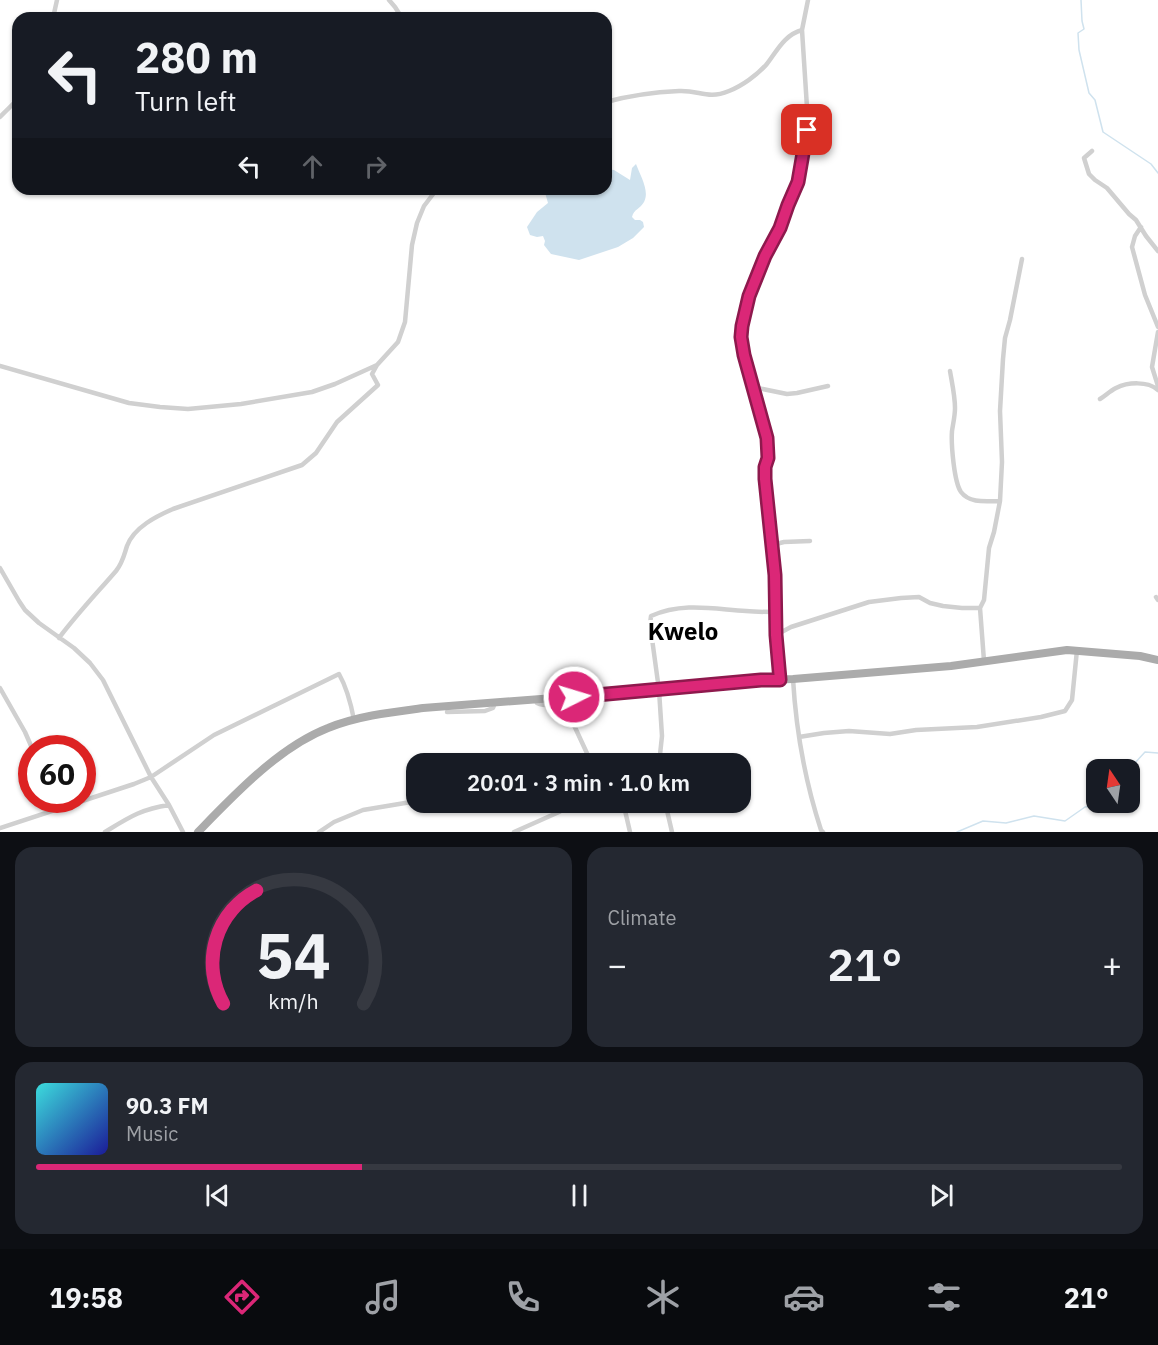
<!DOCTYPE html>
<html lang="en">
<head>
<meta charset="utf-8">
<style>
  body { margin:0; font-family:"IBM Plex Sans",sans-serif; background:#242831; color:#f1f3f6; height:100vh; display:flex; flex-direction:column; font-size:22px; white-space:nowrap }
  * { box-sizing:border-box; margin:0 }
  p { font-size:20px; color:#9ea1a6 }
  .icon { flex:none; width:33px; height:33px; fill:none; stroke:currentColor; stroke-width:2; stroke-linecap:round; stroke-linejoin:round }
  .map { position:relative; height:832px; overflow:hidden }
  .panel { display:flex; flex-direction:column; gap:15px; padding:15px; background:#0d0f14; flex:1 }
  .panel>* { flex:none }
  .top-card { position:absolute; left:12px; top:12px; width:600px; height:183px; border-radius:18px; box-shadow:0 2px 4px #0004; background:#171b24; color:#f1f3f6; overflow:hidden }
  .needle { width:39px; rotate:347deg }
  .controls { position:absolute; left:1086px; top:759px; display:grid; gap:12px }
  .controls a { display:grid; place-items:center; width:54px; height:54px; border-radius:12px; background:#171b24; box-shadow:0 2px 4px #0004; font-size:30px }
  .speed { position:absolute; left:18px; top:735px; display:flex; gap:12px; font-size:30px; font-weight:700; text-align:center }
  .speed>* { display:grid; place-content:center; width:78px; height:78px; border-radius:50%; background:#171b24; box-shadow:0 2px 4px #0004; line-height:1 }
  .speed .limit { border:9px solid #d22; background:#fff; color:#111 }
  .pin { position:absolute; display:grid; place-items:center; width:51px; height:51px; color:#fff; margin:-26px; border-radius:12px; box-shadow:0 3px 9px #0006 }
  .me { position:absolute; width:66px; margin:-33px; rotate:85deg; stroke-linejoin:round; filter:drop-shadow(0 0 4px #0008) }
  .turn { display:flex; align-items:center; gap:21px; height:126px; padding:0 24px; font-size:27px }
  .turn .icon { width:78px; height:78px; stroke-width:2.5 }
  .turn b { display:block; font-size:42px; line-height:51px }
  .lanes { display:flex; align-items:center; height:57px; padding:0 24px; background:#0003; justify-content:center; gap:30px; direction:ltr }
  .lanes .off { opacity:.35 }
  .big { font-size:45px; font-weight:600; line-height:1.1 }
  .panel .tile { flex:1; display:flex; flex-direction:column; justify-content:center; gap:9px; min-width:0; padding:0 21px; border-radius:18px; background:#242831 }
  .panel .dial { align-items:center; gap:0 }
  .dial svg { height:156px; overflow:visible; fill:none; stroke:#363941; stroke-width:7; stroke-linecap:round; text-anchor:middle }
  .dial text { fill:#f1f3f6; stroke:none }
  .song { display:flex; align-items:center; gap:18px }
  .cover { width:72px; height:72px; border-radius:9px; background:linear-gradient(135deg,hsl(180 70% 55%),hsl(240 70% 35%)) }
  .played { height:6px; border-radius:3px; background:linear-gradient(90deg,#db2777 30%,#363941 30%) }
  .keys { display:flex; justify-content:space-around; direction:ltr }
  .heat { display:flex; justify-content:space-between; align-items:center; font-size:33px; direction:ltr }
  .panel .tiles { flex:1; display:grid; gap:15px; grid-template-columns:1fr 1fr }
  .tile:last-child { grid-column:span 2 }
  .trip { position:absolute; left:406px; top:753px; width:345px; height:60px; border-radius:18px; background:#171b24; box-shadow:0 2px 4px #0004; font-weight:600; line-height:60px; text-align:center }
  .menu { display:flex; height:96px; justify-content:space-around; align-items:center; background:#090b0e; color:#9ea1a6 }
  .menu .icon { width:42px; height:42px }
  .menu .on { color:#db2777 }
  .menu b { font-size:27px; color:#f1f3f6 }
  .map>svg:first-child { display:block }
  .water { fill:#cfe2ee }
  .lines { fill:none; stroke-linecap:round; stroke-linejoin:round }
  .stream { stroke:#cfe2ee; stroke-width:1.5 }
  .street { stroke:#d0d0d0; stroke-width:4.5 }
  .primary { stroke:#ababab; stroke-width:8 }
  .route-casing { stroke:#8e194d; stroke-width:15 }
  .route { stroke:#db2777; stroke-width:10 }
  .labels { text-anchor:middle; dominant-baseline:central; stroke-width:6; stroke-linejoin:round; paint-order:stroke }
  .district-label { font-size:24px; font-weight:bold; fill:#000; stroke:#fff }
</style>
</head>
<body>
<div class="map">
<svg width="1158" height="832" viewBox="0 0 1158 832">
  <rect width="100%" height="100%" fill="#fff"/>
  <path class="water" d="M636 164C640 175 650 191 644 202 640 209 634 209 632 217L635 220H640L643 222 644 227 633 238 618 247 579 260 551 254 544 245 545 241 543 236 537 237 530 235 527 227 537 212 548 203 544 189H606V169L614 170 630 180 632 168Z"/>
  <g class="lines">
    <path class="stream" d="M1081 0 1082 21 1084 29 1078 33 1079 50 1089 93 1095 100 1103 132 1151 164 1158 173
      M1124 770 1134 764 1145 752 1158 753
      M957 832 983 821 1006 823 1034 816 1065 821 1085 807 1110 804V802"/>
    <path class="street" d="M389 0 395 7 402 18
      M53 18 57 0
      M606 102C628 96 656 92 679 91 700 90 707 100 729 91 742 86 757 75 766 65 777 51 784 35 802 30
      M0 117 18 99
      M1092 151 1084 158 1089 174 1095 180 1107 188 1129 214 1136 220 1146 236 1158 251
      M1141 227 1135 236 1132 247 1145 295 1158 327
      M1158 332 1152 367 1158 386
      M0 366 129 403 160 407 188 409 241 404 312 392 335 384 377 365 398 342 405 322 412 245 417 223 424 206 437 189
      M950 371C952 383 955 396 955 408 955 416 953 424 952 431 951 444 954 482 961 492 970 504 987 501 1000 501
      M753 387 787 394 797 393 828 386
      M1100 399C1105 396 1110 391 1116 388 1128 382 1148 381 1158 390
      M772 545 784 542 810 541
      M0 568 19 601 25 610 39 623 74 648 90 663 103 680 151 777 169 805 183 832
      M1156 597 1158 600
      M776 635 791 627 869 602 901 598 919 597 930 603 943 606 962 608H980
      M59 638C77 614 97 593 116 571 123 562 124 555 127 546 134 527 157 516 173 509L302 465 316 453 337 422 378 385 372 374 377 365
      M984 661 980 608 984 600 989 548 994 532 1000 501 1002 462 1000 411 1003 359 1005 338 1010 320 1022 259
      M793 679C796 730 805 781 821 830L823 832
      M780 680 775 612V575L765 479C765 465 769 452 767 438 762 404 742 371 741 336 740 311 754 280 764 257 768 247 775 239 779 229 786 214 791 198 798 182L800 176 808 123 802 30 808 0
      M0 688 25 732 32 748
      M535 700 537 703C547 708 559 703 570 707L572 721 592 764
      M447 712 485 711 493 708 495 703
      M799 737 824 733 849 731 890 734 916 730 977 727 1041 717 1065 711 1072 700 1077 650
      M659 764 662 736 659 690 650 624 651 616C683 602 713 609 746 611 756 612 765 612 775 612
      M47 800 51 811
      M623 802 630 832
      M665 802 672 832
      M0 828 134 784 151 777 214 735 339 674C347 688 351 704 354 720
      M105 832C128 818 141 809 169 805
      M319 832 334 822 363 810 417 801
      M514 832 559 812 576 802"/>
    <path class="primary" d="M198 832C234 795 279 747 328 728 357 716 392 712 423 708L593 695 761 680 793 679 951 666 1067 650 1140 656 1158 660"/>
  </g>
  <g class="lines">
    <g class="route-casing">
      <path id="route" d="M574 697 761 680H780L776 635 775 575 765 479V467L768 458 767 438 744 355 741 337 742 326 749 296 765 256 780 228 788 205 798 182 807 130"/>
    </g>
    <use href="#route" class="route"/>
  </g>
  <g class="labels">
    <g class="district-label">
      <text x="683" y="631">Kwelo</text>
    </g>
  </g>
</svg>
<div class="controls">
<a><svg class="needle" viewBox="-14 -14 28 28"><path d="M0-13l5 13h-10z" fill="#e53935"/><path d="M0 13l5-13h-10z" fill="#9ea1a6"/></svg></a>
</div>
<div class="speed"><div class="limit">60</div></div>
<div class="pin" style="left:807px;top:130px;background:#d93025"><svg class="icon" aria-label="arrive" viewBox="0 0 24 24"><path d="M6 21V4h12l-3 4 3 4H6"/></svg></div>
<svg class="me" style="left:574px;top:697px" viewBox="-20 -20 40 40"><circle r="17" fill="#db2777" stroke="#fff" stroke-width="3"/><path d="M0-11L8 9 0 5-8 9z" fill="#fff"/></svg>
<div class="trip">20:01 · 3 min · 1.0 km</div>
<div class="top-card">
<div class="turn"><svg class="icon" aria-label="left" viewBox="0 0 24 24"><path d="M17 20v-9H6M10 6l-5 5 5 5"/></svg><div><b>280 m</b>Turn left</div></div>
<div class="lanes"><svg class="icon" aria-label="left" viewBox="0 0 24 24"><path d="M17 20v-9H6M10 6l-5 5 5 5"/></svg><svg class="icon off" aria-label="ahead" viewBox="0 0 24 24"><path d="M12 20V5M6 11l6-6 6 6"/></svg><svg class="icon off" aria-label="right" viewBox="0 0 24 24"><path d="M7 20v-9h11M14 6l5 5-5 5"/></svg></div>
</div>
</div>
<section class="panel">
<div class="tiles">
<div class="tile dial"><svg viewBox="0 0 100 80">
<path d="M14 69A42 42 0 1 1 86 69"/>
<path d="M14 69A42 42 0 0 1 31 11" stroke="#db2777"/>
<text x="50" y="56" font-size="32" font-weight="700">54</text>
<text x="50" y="72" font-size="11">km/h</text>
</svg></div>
<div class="tile"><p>Climate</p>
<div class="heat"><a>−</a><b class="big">21°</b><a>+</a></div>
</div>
<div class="tile">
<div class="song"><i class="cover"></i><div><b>90.3 FM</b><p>Music</p></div></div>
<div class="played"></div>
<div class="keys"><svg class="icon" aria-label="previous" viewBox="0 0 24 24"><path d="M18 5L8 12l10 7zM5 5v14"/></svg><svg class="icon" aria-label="pause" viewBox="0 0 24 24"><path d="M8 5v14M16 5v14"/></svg><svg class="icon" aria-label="next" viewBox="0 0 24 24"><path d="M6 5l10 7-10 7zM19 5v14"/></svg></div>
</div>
</div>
</section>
<nav class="menu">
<b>19:58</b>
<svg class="icon on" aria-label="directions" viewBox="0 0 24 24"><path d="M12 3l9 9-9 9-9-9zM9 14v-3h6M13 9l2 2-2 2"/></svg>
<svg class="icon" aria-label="music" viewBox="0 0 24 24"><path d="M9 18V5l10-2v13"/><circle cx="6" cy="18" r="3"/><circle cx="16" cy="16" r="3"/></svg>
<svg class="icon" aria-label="phone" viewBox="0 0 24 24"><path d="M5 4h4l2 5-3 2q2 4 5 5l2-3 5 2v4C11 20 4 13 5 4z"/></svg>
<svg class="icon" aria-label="climate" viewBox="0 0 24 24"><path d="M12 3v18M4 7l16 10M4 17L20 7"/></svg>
<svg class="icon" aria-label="car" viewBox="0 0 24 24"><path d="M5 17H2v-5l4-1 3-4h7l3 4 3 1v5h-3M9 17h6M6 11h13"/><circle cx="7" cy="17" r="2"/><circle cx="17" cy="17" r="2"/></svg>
<svg class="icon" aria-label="filters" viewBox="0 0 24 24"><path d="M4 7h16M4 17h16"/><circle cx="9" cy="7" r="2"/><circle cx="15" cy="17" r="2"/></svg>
<b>21°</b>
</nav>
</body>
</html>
